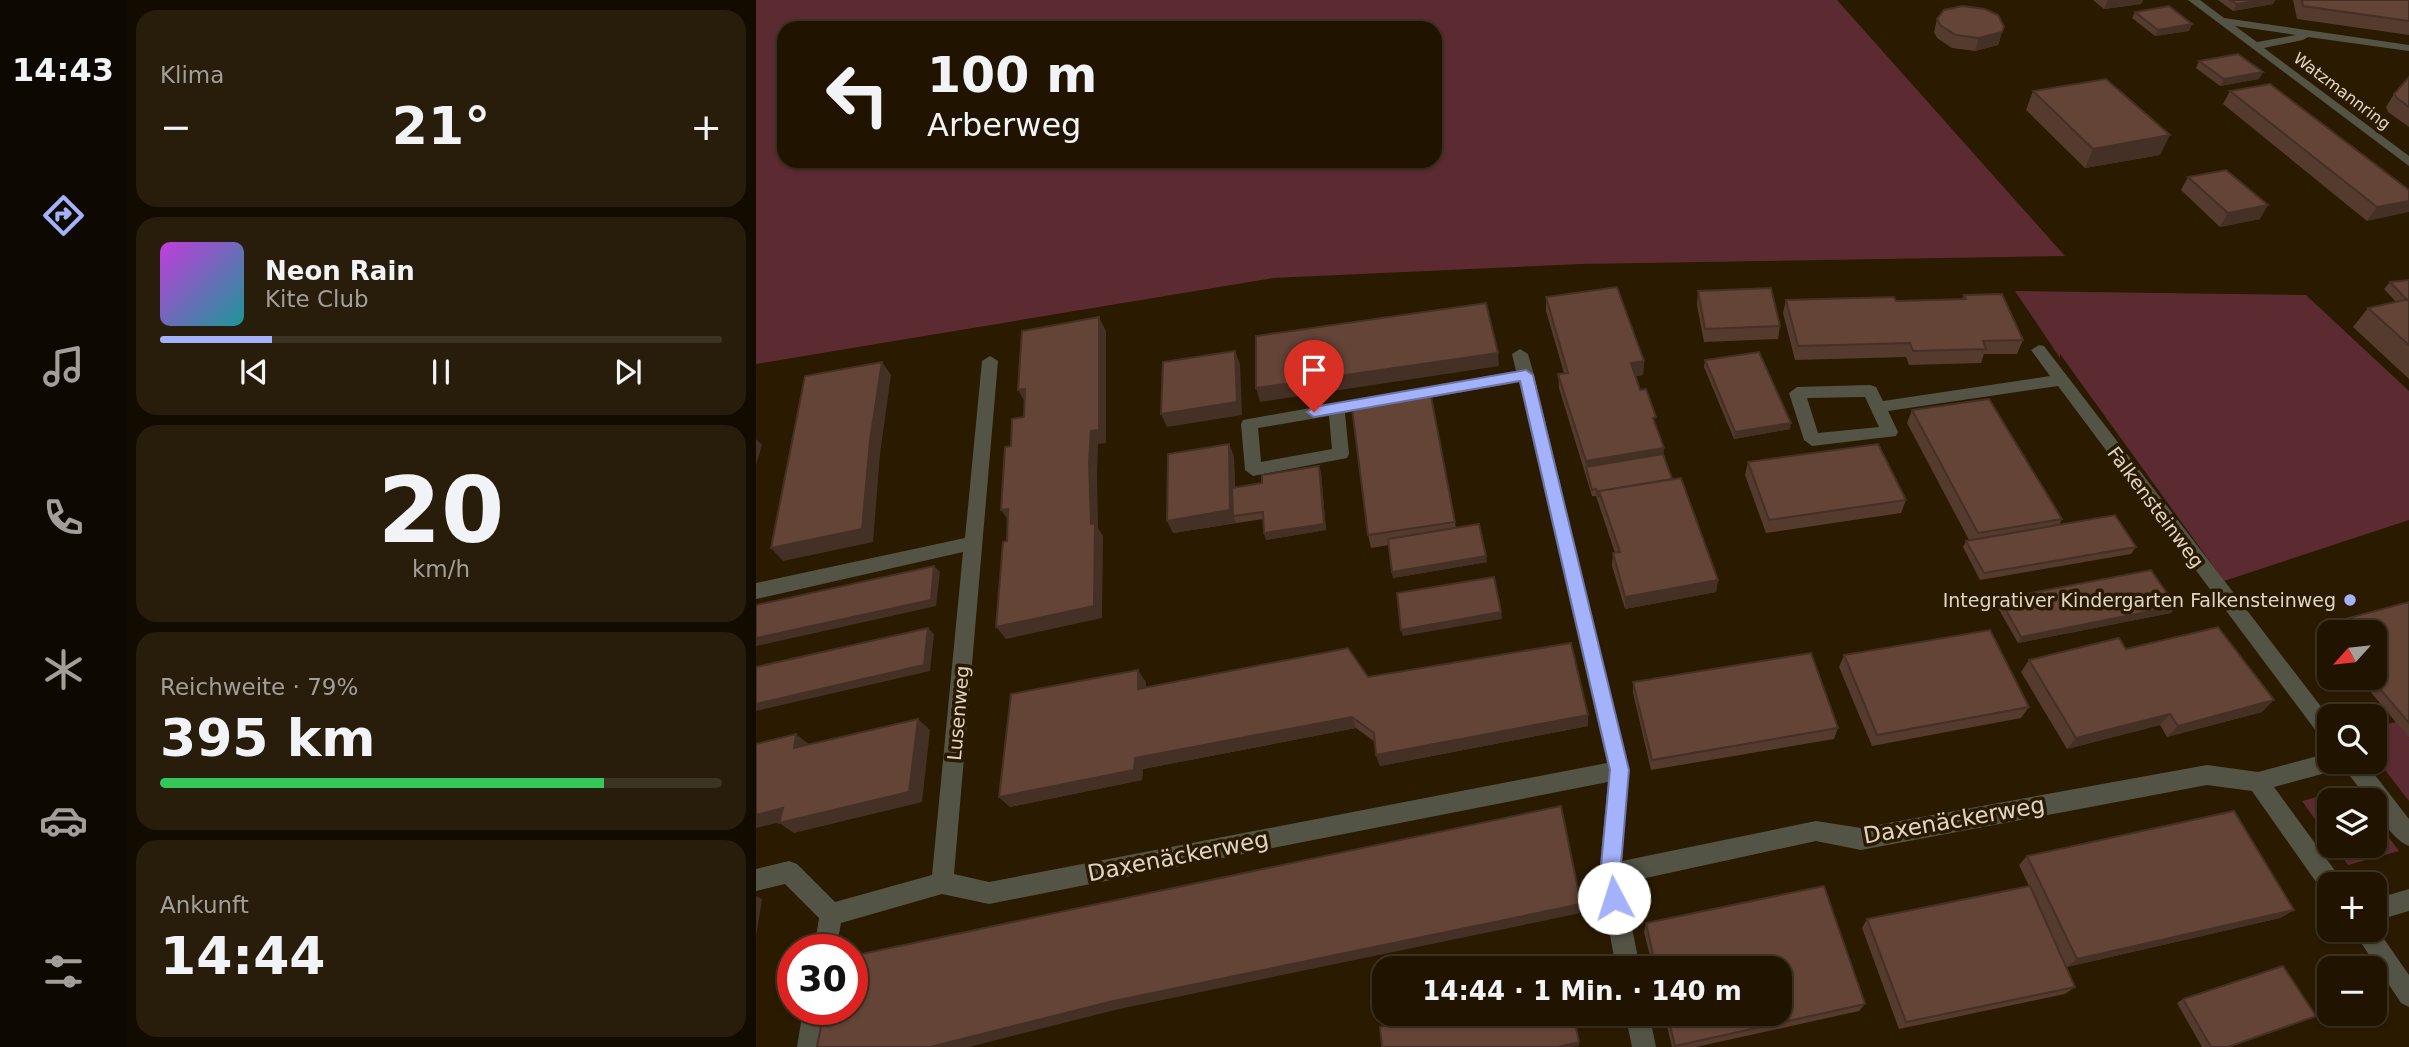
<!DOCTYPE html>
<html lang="de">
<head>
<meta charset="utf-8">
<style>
  body { margin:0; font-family:"DejaVu Sans",sans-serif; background:#281d0a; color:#f1f3f6; height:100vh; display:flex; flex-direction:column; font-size:26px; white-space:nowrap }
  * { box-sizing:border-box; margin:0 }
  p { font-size:23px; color:#a29e99 }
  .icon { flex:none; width:38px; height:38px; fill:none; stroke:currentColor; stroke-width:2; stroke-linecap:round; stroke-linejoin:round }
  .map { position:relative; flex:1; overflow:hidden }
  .panel { display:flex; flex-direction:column; gap:10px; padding:10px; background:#120b00; width:630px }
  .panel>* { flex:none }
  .guide { position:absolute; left:21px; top:21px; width:665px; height:147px; border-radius:21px; box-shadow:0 2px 5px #0004,0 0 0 2px #3d3322; background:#201400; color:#f1f3f6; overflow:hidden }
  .needle { width:46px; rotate:243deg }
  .buttons { position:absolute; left:1561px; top:620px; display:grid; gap:14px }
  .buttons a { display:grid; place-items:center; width:70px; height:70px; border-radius:14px; background:#201400; box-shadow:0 2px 5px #0004,0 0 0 2px #3d3322; font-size:35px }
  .speed { position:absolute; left:21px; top:934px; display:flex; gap:14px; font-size:35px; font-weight:700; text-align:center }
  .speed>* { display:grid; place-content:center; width:91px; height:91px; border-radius:50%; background:#201400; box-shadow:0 2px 5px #0004,0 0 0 2px #3d3322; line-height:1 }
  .speed .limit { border:10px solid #d22; background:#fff; color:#111 }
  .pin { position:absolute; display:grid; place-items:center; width:60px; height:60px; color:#fff; margin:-72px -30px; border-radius:50% 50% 50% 0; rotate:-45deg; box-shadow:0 0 7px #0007 }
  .pin .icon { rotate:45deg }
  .me { position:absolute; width:77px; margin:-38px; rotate:355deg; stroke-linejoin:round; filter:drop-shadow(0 0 5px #0008) }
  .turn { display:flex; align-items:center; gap:24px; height:147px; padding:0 35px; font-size:32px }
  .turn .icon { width:91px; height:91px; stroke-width:2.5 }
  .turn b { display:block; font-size:49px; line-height:60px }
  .big { font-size:52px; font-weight:700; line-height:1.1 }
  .panel .widget { flex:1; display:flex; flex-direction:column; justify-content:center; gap:10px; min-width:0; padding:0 24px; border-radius:21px; background:#281d0a }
  .panel .dial { align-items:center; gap:0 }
  .dial b { font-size:91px; line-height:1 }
  .song { display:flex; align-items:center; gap:21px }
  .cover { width:84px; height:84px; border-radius:10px; background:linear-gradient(135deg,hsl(290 70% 55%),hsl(180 70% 35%)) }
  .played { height:7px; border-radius:4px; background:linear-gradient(90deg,#a4b2fc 20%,#3d3322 20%) }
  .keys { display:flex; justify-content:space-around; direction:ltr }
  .heat { display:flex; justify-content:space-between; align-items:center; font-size:38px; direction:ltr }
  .charge { height:10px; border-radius:5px; background:linear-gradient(90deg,#34c759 79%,#3d3322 0) }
  .trip { position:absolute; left:616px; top:956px; width:420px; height:70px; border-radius:21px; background:#201400; box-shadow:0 2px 5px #0004,0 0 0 2px #3d3322; font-weight:700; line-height:70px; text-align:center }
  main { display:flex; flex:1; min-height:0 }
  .menu { display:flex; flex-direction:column; width:126px; justify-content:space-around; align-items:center; background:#0d0800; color:#a29e99 }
  .menu .icon { width:49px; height:49px }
  .menu .current { color:#a4b2fc }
  .menu b { font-size:32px; color:#f1f3f6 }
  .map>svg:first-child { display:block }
  .green { fill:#5c2a31; fill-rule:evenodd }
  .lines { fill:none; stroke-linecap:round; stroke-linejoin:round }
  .street { fill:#535446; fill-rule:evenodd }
  .wall { fill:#553a2e }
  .shaded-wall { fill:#453026 }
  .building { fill:#634436; stroke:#453026; stroke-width:2 }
  .route { fill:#a4b2fc; stroke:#6b74a4; stroke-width:2 }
  .poi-dot { fill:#a4b2fc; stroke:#2a1a00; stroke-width:2.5 }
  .labels { text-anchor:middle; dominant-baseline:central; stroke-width:7; stroke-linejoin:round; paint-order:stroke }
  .far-street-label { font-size:16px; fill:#e0d5c5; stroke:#2a1a00 }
  .street-label { font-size:19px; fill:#e0d5c5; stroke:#2a1a00 }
  .poi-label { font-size:19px; fill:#e0d5c5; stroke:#2a1a00; text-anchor:end }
  .near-street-label { font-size:23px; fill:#e0d5c5; stroke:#2a1a00 }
</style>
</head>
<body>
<main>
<nav class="menu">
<b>14:43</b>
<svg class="icon current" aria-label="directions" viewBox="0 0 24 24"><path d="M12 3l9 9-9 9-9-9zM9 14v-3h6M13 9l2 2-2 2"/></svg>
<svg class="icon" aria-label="music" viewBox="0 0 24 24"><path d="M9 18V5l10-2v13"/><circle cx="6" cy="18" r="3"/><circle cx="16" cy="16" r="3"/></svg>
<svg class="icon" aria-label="phone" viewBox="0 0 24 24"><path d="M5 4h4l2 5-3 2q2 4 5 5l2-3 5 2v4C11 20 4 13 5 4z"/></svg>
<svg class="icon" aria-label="climate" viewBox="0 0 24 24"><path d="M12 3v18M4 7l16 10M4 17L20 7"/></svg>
<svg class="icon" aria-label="car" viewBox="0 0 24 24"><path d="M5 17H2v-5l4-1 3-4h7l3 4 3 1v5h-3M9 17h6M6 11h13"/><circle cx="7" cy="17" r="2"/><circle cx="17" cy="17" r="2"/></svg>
<svg class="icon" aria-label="filters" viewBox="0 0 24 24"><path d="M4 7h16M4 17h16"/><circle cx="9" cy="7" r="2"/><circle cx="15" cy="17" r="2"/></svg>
</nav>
<section class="panel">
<div class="widget"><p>Klima</p>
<div class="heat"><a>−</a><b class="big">21°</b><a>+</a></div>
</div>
<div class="widget">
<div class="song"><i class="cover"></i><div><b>Neon Rain</b><p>Kite Club</p></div></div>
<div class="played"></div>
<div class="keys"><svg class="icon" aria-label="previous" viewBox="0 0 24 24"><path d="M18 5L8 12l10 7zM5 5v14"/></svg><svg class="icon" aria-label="pause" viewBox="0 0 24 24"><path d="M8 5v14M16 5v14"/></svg><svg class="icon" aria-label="next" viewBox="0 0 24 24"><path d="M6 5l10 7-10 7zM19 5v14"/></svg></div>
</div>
<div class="widget dial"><b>20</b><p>km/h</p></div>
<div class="widget"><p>Reichweite · 79%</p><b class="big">395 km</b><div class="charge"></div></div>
<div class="widget"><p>Ankunft</p><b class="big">14:44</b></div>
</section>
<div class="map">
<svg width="1653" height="1047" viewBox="0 0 1653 1047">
  <rect width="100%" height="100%" fill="#2a1a00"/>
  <path class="green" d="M0 0H1081L1309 256 825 264 517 278 0 364ZM28 28H679V161H28Z
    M1259 291 1550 295 1653 391V520L1468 581 1304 354V358Z
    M1640 722 1653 738V801L1619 757V727Z
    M1595 788 1604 800H1573V839L1546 801Z
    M1619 819 1643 851 1592 865 1578 845H1619Z"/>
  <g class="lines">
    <path class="street" d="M1432 0H1444L1468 18 1653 45V51L1552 37 1547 40 1508 48 1653 156V166ZM1479 26 1540 35 1501 42Z
      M1283 345 1288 346 1573 717V741L1566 739 1302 386 1132 411 1142 432 1140 436 1056 446 1048 440 1033 393 1041 387 1114 385 1120 387 1127 401 1294 376 1275 350ZM1109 397 1123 427 1062 433 1051 398Z
      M764 349 772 354 778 375 873 770 866 861 1060 821 1105 828 1451 765 1502 772 1573 753V761H1608L1653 819V846C1639 841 1619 815 1619 800H1612L1588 768 1518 787 1583 876 1586 884H1573V894L1567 892 1496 791 1451 785 1105 850 1060 841 867 883 884 968H860L843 875 852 782 233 904 186 894 85 923 80 950H58L63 918 29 884 0 891V869L33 861 41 864 79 902 176 875 207 552 0 599V583L209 538 226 361 234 356 242 361 198 874 233 882 851 763 763 382 589 413 593 454 591 458 497 476 489 470 485 424 487 420 760 371 756 354ZM573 416 576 449 505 462 502 428Z
      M1653 889V911L1619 921V899Z
      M1619 926 1653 975V1007L1645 1003 1596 929H1619Z
      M47 1010H71L65 1047H41Z
      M869 1013H893L900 1047H876Z"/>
  </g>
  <path class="wall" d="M1337 0H1387L1385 4 1348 9Z
    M1462 0H1519L1517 4 1477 11Z
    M1537 0H1653V35L1541 19Z
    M1379 12 1436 24 1433 31 1399 36 1376 18Z
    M1181 19 1244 40 1242 45 1219 51 1196 48 1181 38 1178 32Z
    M1443 61 1507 72 1503 79 1464 86 1440 68Z
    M1653 77V127L1632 112 1630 107 1638 94Z
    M1277 91 1404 155 1329 168 1270 110Z
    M1474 91 1653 190 1611 221 1467 104Z
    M1432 177 1504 219 1464 227 1425 190Z
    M1653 280V379L1597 327 1612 308 1640 302 1628 289 1634 282Z
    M942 291 1024 326 1022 339 948 342 941 305Z
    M1208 295 1267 340 1261 354H1228L1225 363 1153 365 1150 357 1039 360 1027 313 1030 300 1140 301 1206 299Z
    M790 297 888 361 887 375 879 376 884 390 900 425 908 448 907 454 916 479 962 580 960 592 869 609 856 566 857 553H859L840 496H836L803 388 802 374 808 373 790 311Z
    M949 360 1034 429 978 439 948 367Z
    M1156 410 1306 519 1303 525 1380 547 1375 554 1224 580 1207 547 1210 541 1213 540 1151 423Z
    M473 444 478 457 479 487 506 483 563 466 565 473 570 530 510 540 507 519 417 533Z
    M992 462 1150 500 1145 513 1010 533 989 475Z
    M699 522 700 528 731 562 637 578 633 545 615 548 612 535Z
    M1244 599 1420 606 1415 613 1262 643 1241 606Z
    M1653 602V738L1602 677H1619V632H1573V642L1563 631 1570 624Z
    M1370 649 1506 712 1411 737 1404 725 1311 749 1265 672 1273 660Z
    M1088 655 1273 707 1265 718 1116 746 1083 667Z
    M612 677 832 715V726L624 766 620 755 619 742 600 728 387 769 386 780 254 807 243 797 390 682V687Z
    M877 682 1082 728 1078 739 895 770 877 693Z
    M1271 856 1538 910 1524 918 1311 967 1319 987 1309 994 1143 1029 1106 928 1111 919 1273 886 1263 865Z
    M1068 886 1109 1004 1103 1011 940 1047H916L908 1013H1024V968H897L888 932 890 923Z
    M1427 999 1560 1016 1474 1047H1446L1421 1003Z"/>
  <path class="shaded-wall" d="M1352 0H1387L1385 4 1348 9Z
    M1507 0H1519L1517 4 1477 11 1481 4Z
    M1436 24 1433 31 1399 36 1402 30Z
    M1248 27 1242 45 1219 51 1223 38Z
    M1507 72 1503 79 1464 86 1468 79Z
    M1414 135 1404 155 1329 168 1337 149Z
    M1653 201V212L1611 221 1621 207Z
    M1512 205 1504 219 1464 227 1472 213Z
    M343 317 350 331V443L342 444 341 475 342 528 347 536 346 618 250 639 240 627 335 524 333 462Z
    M479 351 484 364 486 415 411 427 405 414Z
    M742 353 743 366 504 402 500 388Z
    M888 361 887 375 874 377 875 363Z
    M126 362 135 375 124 454 117 542 27 561 15 548 114 441Z
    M269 389 270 404 262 390Z
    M1035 423 1034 429 978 439 979 432Z
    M0 439 6 445 0 465Z
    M473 444 478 457 479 516H477L480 523 417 533 411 521Z
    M908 448 906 461 830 467V461Z
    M563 466 565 473 570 530 510 540 508 533Z
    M252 509 254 523 245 510Z
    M730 556 731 562 637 578 636 572Z
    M178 566 184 572 180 606 0 646V638Z
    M962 580 960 592 869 609V597Z
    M1420 606 1415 613 1262 643 1265 637Z
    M745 612 746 619 647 636 645 630Z
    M172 628 178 634 174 671 0 711V704Z
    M382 670 390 682 389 700 382 689Z
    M1518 700 1506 712 1411 737 1422 726Z
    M1414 714 1404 725 1311 749 1320 738Z
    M832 715V726L624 766 620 755Z
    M596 717 600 728 387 769 386 780 254 807 243 797 379 758Z
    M162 719 174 730 166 802 38 833 23 823Z
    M40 734 54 745 38 748Z
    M27 808 42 818 0 828V815Z
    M0 896 6 899 0 937Z
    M825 904V913L363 1009 213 1047H174L353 1002Z
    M1538 910 1524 918 1311 967 1321 959Z
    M1560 1016 1474 1047H1472Z
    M823 1042V1046L817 1047H802Z"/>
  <path class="building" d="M1474 0H1507L1481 4Z
    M1546 0H1653V21L1547 6Z
    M1207 6 1229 9 1242 15 1248 27 1246 32 1223 38 1200 35 1184 25 1181 19 1188 10Z
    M1413 6 1436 24 1402 30 1379 12Z
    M1482 54 1507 72 1468 79 1443 61Z
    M1653 77V107L1641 98 1638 94Z
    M1350 79 1414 135 1337 149 1277 91Z
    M1514 84 1653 190V201L1621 207 1474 91Z
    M1470 170 1512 205 1472 213 1432 177Z
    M1653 280V299L1651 300 1634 282Z
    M861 287 888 361 875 363 884 390 890 389 900 417 897 418 908 448 830 461 802 374 812 373 790 297Z
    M1015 288 1024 326 949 329 942 291Z
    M1246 294 1267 340 1227 341 1230 349 1157 351 1154 343 1042 346 1030 300 1138 297 1140 301 1210 299 1208 295Z
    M1653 299V345L1612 308Z
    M730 303 742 353 500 388V336Z
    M343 317V430L335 431 333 462 335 524 339 523 338 606 240 627 247 542 251 541 252 509 245 510 249 447 255 446 256 419 268 417 269 389 262 390 266 331Z
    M479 351 481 402 405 414 407 362Z
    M1003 352 1035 423 979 432 949 360Z
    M126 362 114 441 106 529 15 548 49 376Z
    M675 396 699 522 612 535 596 408Z
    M1233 399 1306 519 1222 533 1156 410Z
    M473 444 474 510 411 521 412 454Z
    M1122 444 1150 500 1013 520 992 462Z
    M907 454 916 479 843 491V497L840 489 836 490 830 467Z
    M563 466 568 524 508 533 507 512 477 516 476 488 506 483V475Z
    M925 478 962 580 869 597 857 553 864 552 843 491Z
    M1359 515 1380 547 1228 573 1210 541Z
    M723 524 730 556 636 572 632 539Z
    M178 566 175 600 0 638V605Z
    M1395 570 1420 606 1265 637 1244 599Z
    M738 577 745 612 645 630 641 593Z
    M1653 602V723L1614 677H1619V632H1576L1570 624Z
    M1462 627 1518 700 1422 726 1414 714 1320 738 1273 660 1363 638 1370 649Z
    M172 628 168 665 0 704V667Z
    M1234 630 1273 707 1121 735 1088 655Z
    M815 643 832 715 620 755 618 733 596 717 379 758 378 770 243 797 255 694 382 670V689L592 648 612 677Z
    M1055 653 1082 728 896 760 877 682Z
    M162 719 153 792 23 823 27 808 0 815V744L40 734 38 748Z
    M805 806 825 904 353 1002 174 1047H61L68 1010H96V956Z
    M1478 811 1538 910 1321 959 1271 856Z
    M1068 886 1109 1004 919 1046 911 1013H1024V968H900L890 923Z
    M1274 886 1319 987 1150 1022 1111 919Z
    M1527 966 1560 1016 1472 1047H1455L1427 999Z
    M689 1013H817L823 1042 802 1047H626L624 1027Z"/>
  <path class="route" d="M770 370 777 375 873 770 864 876 868 898 865 905 858 908 851 905 844 876 854 770 764 381 558 417 551 412 558 407Z"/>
  <circle class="poi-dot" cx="1594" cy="600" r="7"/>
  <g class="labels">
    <g class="far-street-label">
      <text transform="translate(1586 91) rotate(37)">Watzmannring</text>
    </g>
    <g class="street-label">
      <text transform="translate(1400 507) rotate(53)">Falkensteinweg</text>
      <text transform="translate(202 713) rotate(-85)">Lusenweg</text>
    </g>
    <g class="poi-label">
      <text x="1580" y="600">Integrativer Kindergarten Falkensteinweg</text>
    </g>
    <g class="near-street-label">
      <text transform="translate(1198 820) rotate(-10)">Daxenäckerweg</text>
      <text transform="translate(422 856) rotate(-11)">Daxenäckerweg</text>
    </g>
  </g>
</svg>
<div class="buttons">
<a><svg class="needle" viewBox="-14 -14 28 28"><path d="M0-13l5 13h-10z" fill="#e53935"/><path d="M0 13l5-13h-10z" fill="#a29e99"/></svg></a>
<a><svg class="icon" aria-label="search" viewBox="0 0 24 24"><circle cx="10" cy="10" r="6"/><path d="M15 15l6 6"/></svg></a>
<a><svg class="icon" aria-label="layers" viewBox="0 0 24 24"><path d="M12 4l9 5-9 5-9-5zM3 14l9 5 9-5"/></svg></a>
<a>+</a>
<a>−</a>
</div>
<div class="speed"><div class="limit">30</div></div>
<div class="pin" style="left:558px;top:412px;background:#d93025"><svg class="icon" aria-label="arrive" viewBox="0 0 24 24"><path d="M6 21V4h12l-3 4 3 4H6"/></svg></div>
<svg class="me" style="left:858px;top:898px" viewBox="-20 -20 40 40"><circle r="19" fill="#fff"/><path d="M0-13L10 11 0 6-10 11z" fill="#a4b2fc"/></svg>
<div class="trip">14:44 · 1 Min. · 140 m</div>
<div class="guide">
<div class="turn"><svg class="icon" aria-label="left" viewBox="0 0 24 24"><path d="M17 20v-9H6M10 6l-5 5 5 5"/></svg><div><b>100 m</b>Arberweg</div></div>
</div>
</div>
</main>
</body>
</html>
